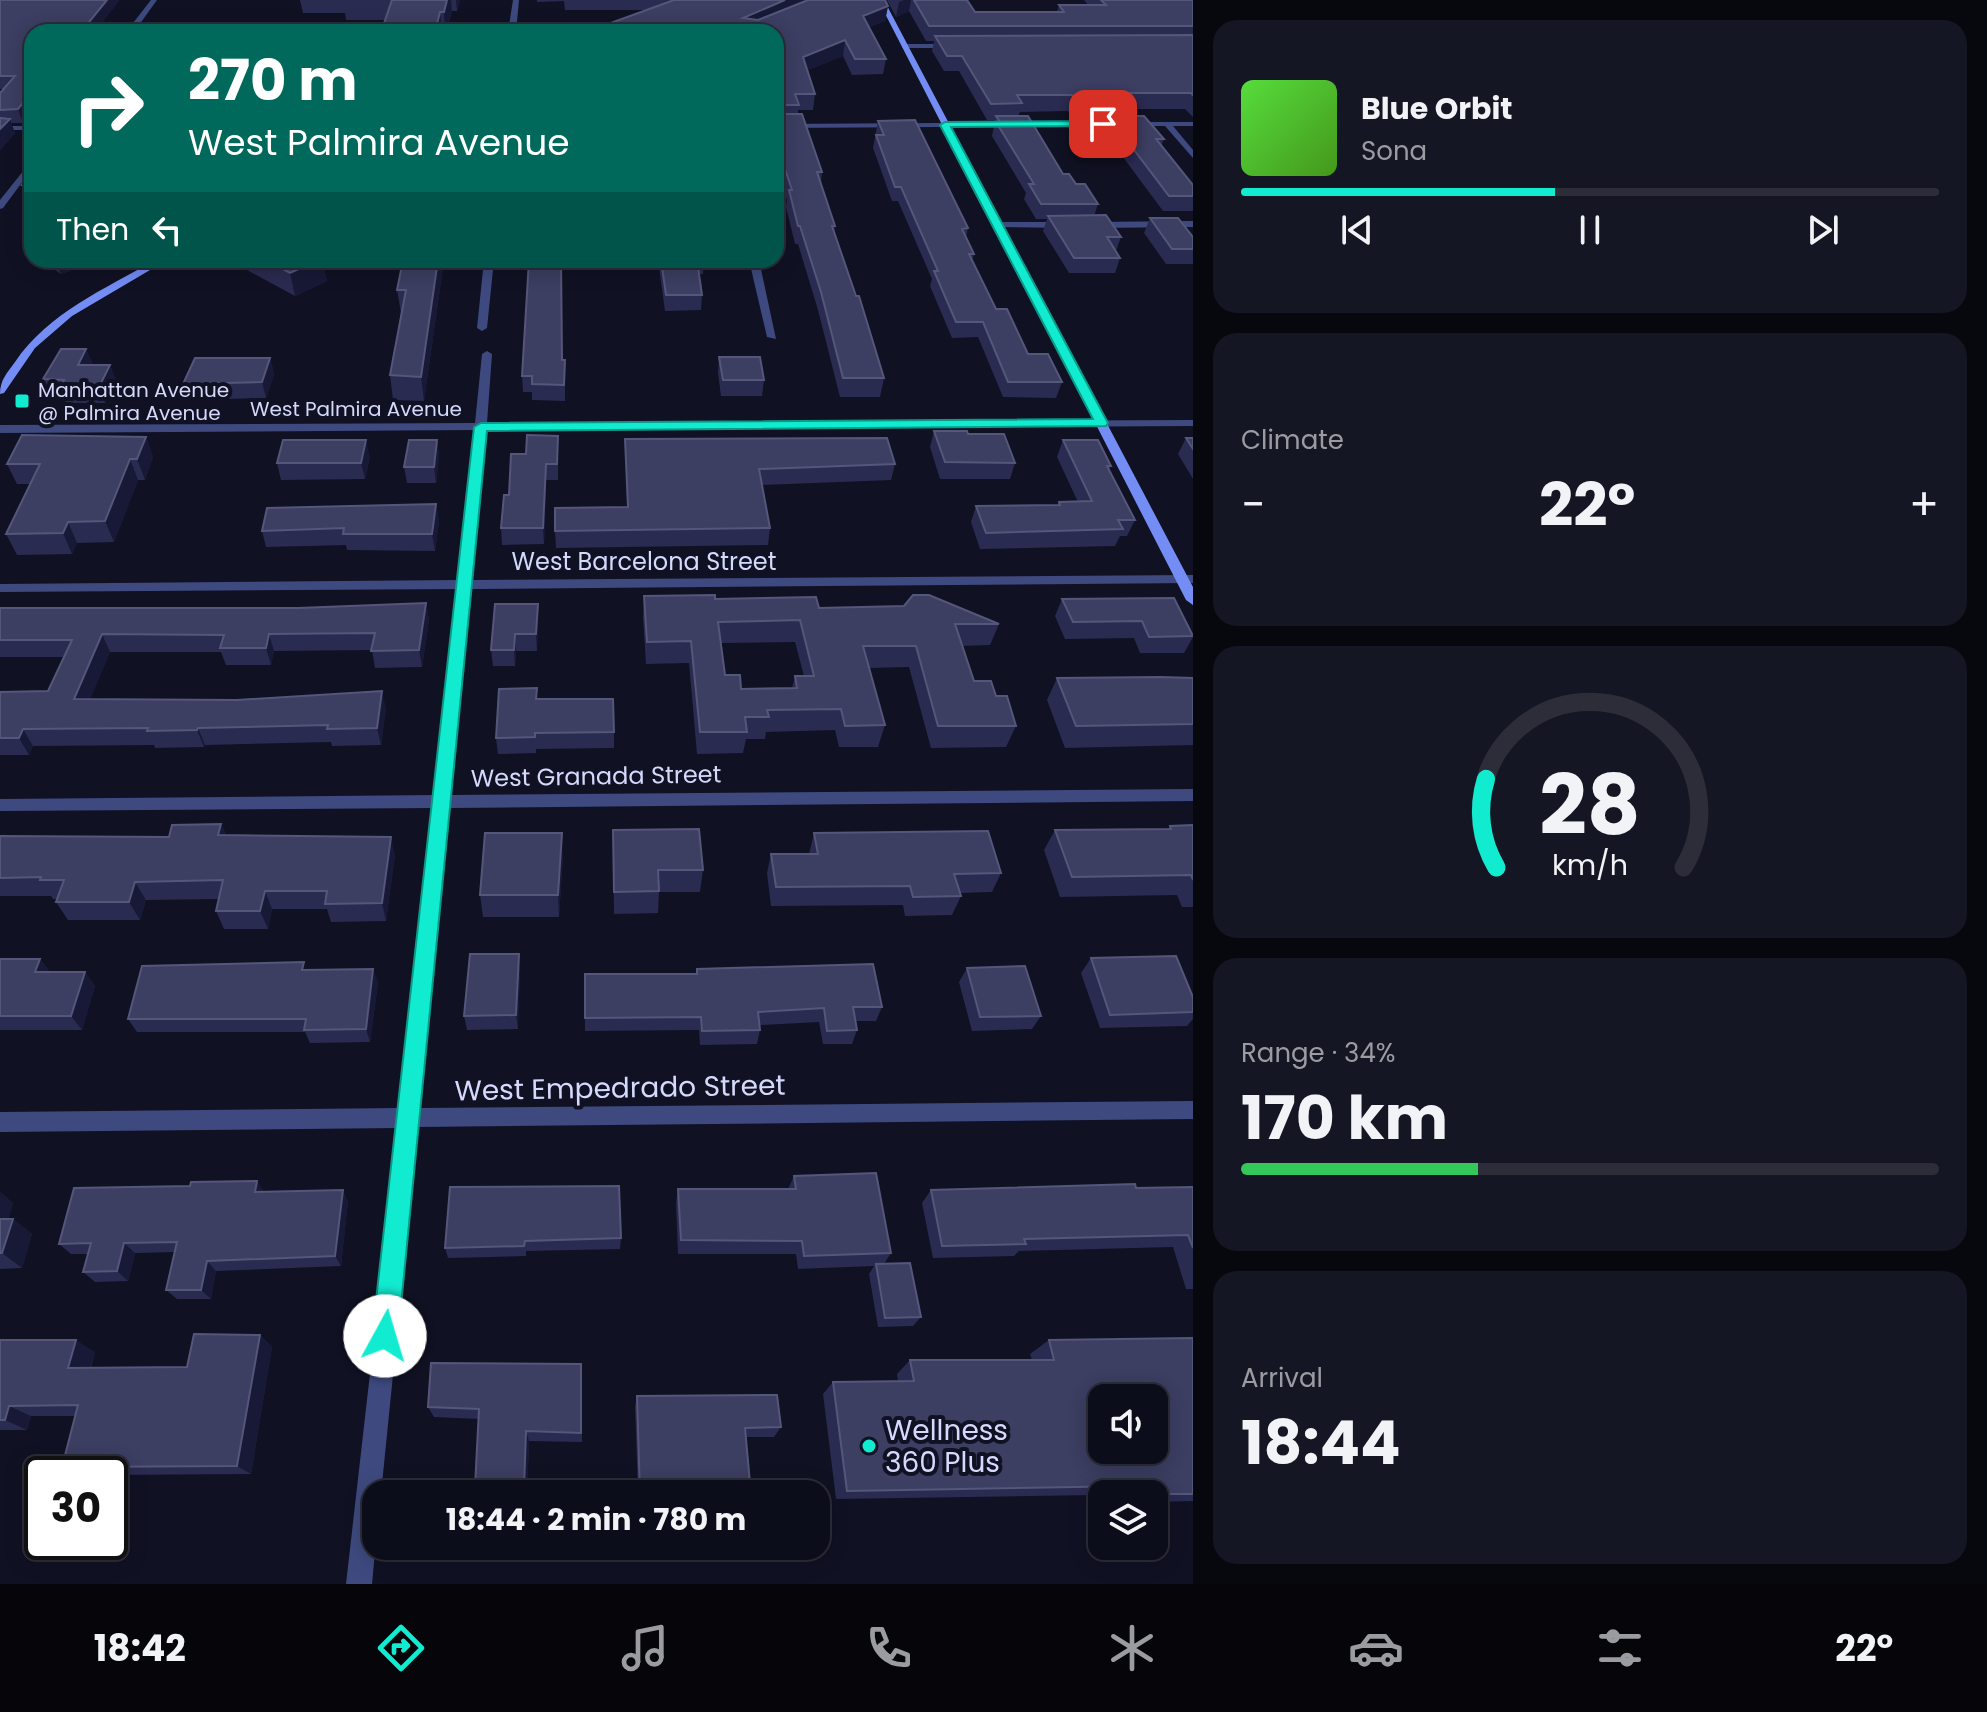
<!DOCTYPE html>
<html lang="en">
<head>
<meta charset="utf-8">
<style>
  body { margin:0; font-family:Poppins,sans-serif; background:#151623; color:#f1f3f6; height:100vh; display:flex; flex-direction:column; font-size:30px; white-space:nowrap }
  * { box-sizing:border-box; margin:0 }
  p { font-size:26px; color:#9a9ca2 }
  .icon { flex:none; width:44px; height:44px; fill:none; stroke:currentColor; stroke-width:2; stroke-linecap:round; stroke-linejoin:round }
  .map { position:relative; flex:1; overflow:hidden }
  .details { display:flex; flex-direction:column; gap:20px; padding:20px; background:#07070e; width:794px }
  .details>* { flex:none }
  .banner { position:absolute; left:24px; top:24px; width:760px; height:244px; border-radius:24px; box-shadow:0 4px 20px #0003,0 0 0 2px #2c2d39; background:#00695c; color:#fff; overflow:hidden }
  .controls { position:absolute; left:1088px; top:1384px; display:grid; gap:16px }
  .controls a { display:grid; place-items:center; width:80px; height:80px; border-radius:16px; background:#0c0d1a; box-shadow:0 4px 20px #0003,0 0 0 2px #2c2d39; font-size:40px }
  .speed { position:absolute; left:24px; top:1456px; display:flex; gap:16px; font-size:40px; font-weight:700; text-align:center }
  .speed>* { display:grid; place-content:center; width:104px; height:104px; border-radius:50%; background:#0c0d1a; box-shadow:0 4px 20px #0003,0 0 0 2px #2c2d39; line-height:1 }
  .speed .limit { border:4px solid #111; border-radius:12px; background:#fff; color:#111 }
  .pin { position:absolute; display:grid; place-items:center; width:68px; height:68px; color:#fff; margin:-34px; border-radius:16px; box-shadow:0 4px 12px #0006 }
  .me { position:absolute; width:88px; margin:-44px; rotate:6deg; stroke-linejoin:round; filter:drop-shadow(0 0 6px #0008) }
  .turn { display:flex; align-items:center; gap:28px; height:168px; padding:0 32px; font-size:36px }
  .turn .icon { width:104px; height:104px; stroke-width:2.5 }
  .turn b { display:block; font-size:56px; line-height:68px }
  .then { display:flex; align-items:center; height:76px; padding:0 32px; background:#0003; gap:16px; font-size:30px }
  .big { font-size:60px; font-weight:700; line-height:1.1 }
  .details .widget { flex:1; display:flex; flex-direction:column; justify-content:center; gap:12px; min-width:0; padding:0 28px; border-radius:24px; background:#151623 }
  .details .dial { align-items:center; gap:0 }
  .dial svg { height:208px; overflow:visible; fill:none; stroke:#2c2d39; stroke-width:7; stroke-linecap:round; text-anchor:middle }
  .dial text { fill:#f1f3f6; stroke:none }
  .song { display:flex; align-items:center; gap:24px }
  .cover { width:96px; height:96px; border-radius:12px; background:linear-gradient(135deg,hsl(110 70% 55%),hsl(100 70% 35%)) }
  .played { height:8px; border-radius:4px; background:linear-gradient(90deg,#11ecd1 45%,#2c2d39 45%) }
  .keys { display:flex; justify-content:space-around; direction:ltr }
  .heat { display:flex; justify-content:space-between; align-items:center; font-size:44px; direction:ltr }
  .charge { height:12px; border-radius:6px; background:linear-gradient(90deg,#34c759 34%,#2c2d39 0) }
  .trip { position:absolute; left:362px; top:1480px; width:468px; height:80px; border-radius:24px; background:#0c0d1a; box-shadow:0 4px 20px #0003,0 0 0 2px #2c2d39; font-weight:700; line-height:80px; text-align:center }
  .dock { display:flex; height:128px; justify-content:space-around; align-items:center; background:#05050a; color:#9a9ca2 }
  .dock .icon { width:56px; height:56px }
  .dock .selected { color:#11ecd1 }
  .dock b { font-size:36px; color:#f1f3f6 }
  main { display:flex; flex:1; min-height:0 }
  .map>svg:first-child { display:block }
  .lines { fill:none; stroke-linecap:round; stroke-linejoin:round }
  .street { fill:#3e4a7f; fill-rule:evenodd }
  .secondary { fill:#738df5; fill-rule:evenodd }
  .wall { fill:#2a2b50; fill-rule:evenodd }
  .shaded-wall { fill:#181936 }
  .building { fill:#3c3e62; stroke:#54567a; stroke-width:2; fill-rule:evenodd }
  .route { fill:#11ecd1; stroke:#0b9988; stroke-width:2 }
  .poi-dot { fill:#11ecd1; stroke:#101123; stroke-width:3 }
  .labels { text-anchor:middle; dominant-baseline:central; stroke-width:8; stroke-linejoin:round; paint-order:stroke }
  .far-poi-label { font-size:20px; fill:#d5d9fc; stroke:#101123; text-anchor:start }
  .far-street-label { font-size:20px; fill:#d5d9fc; stroke:#101123 }
  .street-label { font-size:24px; fill:#d5d9fc; stroke:#101123 }
  .near-street-label { font-size:28px; fill:#d5d9fc; stroke:#101123 }
  .near-poi-label { font-size:28px; fill:#d5d9fc; stroke:#101123; text-anchor:start }
</style>
</head>
<body>
<main>
<div class="map">
<svg width="1193" height="1584" viewBox="0 0 1193 1584">
  <rect width="100%" height="100%" fill="#101123"/>
  <g class="lines">
    <path class="street" d="M151 0H157L134 32H126Z
      M513 0H519L516 32H508Z
      M905 44H951L955 46 951 48H902Z
      M1106 122 1103 126 776 128V124Z
      M1131 122H1193V126H1173L1193 150V158L1165 126H1128Z
      M0 126H32V130H0Z
      M32 160V169L3 208 0 209V200Z
      M1193 221V227L1091 228 1086 225 1091 222Z
      M998 222H1067L1072 225 1067 228 995 227V223Z
      M484 260H494L487 328 482 331 477 328Z
      M749 260H759L776 339 767 337Z
      M487 351 492 354 487 423 1193 420V426L486 430 473 580 1193 575V583L472 589 451 795 1193 789V801L450 808 420 1108 1193 1101V1119L418 1127 381 1494H376V1541L372 1584H346L398 1128 0 1132V1112L400 1108 434 808 0 811V799L435 795 459 589 0 592V584L460 580 474 430 0 433V425L475 423 482 354Z"/>
    <path class="secondary" d="M878 0H884L1193 587V605L1186 600Z
      M155 260H167L72 316 35 348 4 393 0 394C0 380 7 373 15 362 48 313 105 289 155 260Z"/>
  </g>
  <path class="wall" d="M0 0 23 123H11L15 133 0 150V93L4 89H0Z
    M300 0H460L457 11H452L446 32H381L386 20H346L345 13H303Z
    M537 0H885L888 6 885 21 869 27 886 59 883 74 852 75 843 56 808 70 815 94 813 110H798V114L822 172 821 183 835 226 834 231 884 378 880 397H840L818 310 798 244H795L786 207 787 200 776 166 778 148 776 140V32L647 10H565L564 1 537 2Z
    M887 0H967L975 12H1057L1059 5H1088L1084 0H1193V117L1185 109H1133L1131 116 1164 139 1161 146 1193 185V211H1163L1117 149H1095L1081 130 1085 120H1074L1068 111 1020 112 1018 116 1063 174 1098 204 1094 216 1121 237 1116 251 1120 258 1115 273H1069L1043 231 1047 219H1036L1024 199 1026 193 992 136 995 120H987L959 71H944L932 51 934 41H926L909 11 896 17Z
    M878 121 968 228 966 238 974 254 972 261 996 309 1028 354 1062 382 1056 398 1003 397 978 337 952 338 930 286 932 279 898 201H892L873 148Z
    M32 167V210L22 185 24 182 23 179Z
    M1150 218 1193 237V264H1166L1144 233Z
    M40 260H99L61 274Z
    M245 260H322L327 281 295 296 247 270Z
    M444 260 424 401 393 400 390 375 401 313 397 290Z
    M658 260H704L703 274H699L702 295 701 310 665 311Z
    M86 349 93 365H110L116 381 105 403H66L63 395H50L43 379Z
    M719 357 764 380 762 396H721L718 373Z
    M270 358 274 374 266 398 188 400 183 384Z
    M562 360H565V401L532 400V392H523L522 376Z
    M934 431 968 434 1015 463 1010 479H940L930 447Z
    M558 436V480H546L544 544 502 545 501 528 509 495 526 454Z
    M146 437 153 457 145 480H138L114 542 77 543 72 554 17 555 6 534 30 484H17L7 464Z
    M1186 438H1193V479L1178 454Z
    M625 439 895 464 891 480 762 485 770 528 768 545 556 548 555 531 627 507Z
    M437 440 439 456 436 483H407L404 467Z
    M1063 440 1111 466 1109 470 1135 520 1127 536H1120L1115 546 980 549 971 522 976 506 1057 505 1059 502H1078L1057 457Z
    M370 457 365 479 281 480 277 463Z
    M436 504 439 521 435 551 347 550 346 545 266 547 262 531Z
    M644 596 715 599 999 624 990 645 962 646 974 681 996 696 1016 726 1006 747 931 748 909 667 869 668 885 725 878 747H839L835 730 766 732 765 739H746L743 753 697 754 689 663 646 664 643 618ZM795 642 804 676H795L792 688 741 689 725 675 721 643Z
    M1062 599 1193 635V637L1184 653H1140L1134 638 1065 639 1055 616Z
    M426 603 429 620 422 667 375 668 372 650 274 651 271 665H226L221 652H110L90 699 386 708 381 745 332 746 331 742 205 745 204 747 155 748 154 745 33 746 29 755H0V692L48 691 64 657H0V608H298Z
    M538 604 537 651H516L515 666H493L491 650Z
    M1057 678H1193V745L1065 748 1047 700Z
    M537 688V699L614 732V748L536 749V753L498 754 496 738Z
    M221 824 226 835 395 855 386 921 331 922 327 909H272L268 929H224L216 911 219 899 146 900 140 920H68L56 902 57 899H53L51 896H0V836L169 837Z
    M1193 825V907H1182L1177 895 1060 897 1044 850 1055 830 1168 829 1170 826Z
    M613 830 703 870 700 892H659L658 913 614 914Z
    M814 833 1001 873 992 892 960 893 961 896 952 915 905 916 903 905 771 906 767 873 771 854H809Z
    M563 855 559 917H483L480 895Z
    M1091 958 1193 997V1019L1187 1026 1100 1028 1081 973Z
    M0 959H40L50 972H85L95 986 82 1030H0Z
    M520 968 518 1029 467 1030 464 1016Z
    M967 968 1041 1016 1032 1029 972 1031 959 982Z
    M373 969 378 983 370 1042 310 1043 305 1032H137L128 1019Z
    M697 969 882 1007 876 1021H856L857 1030 852 1044H823L819 1022 760 1025V1030L757 1044 700 1045 699 1030 585 1031V974H696Z
    M794 1176 891 1253 884 1264 921 1317 913 1326 878 1327 869 1274 874 1266 798 1269 796 1254H678L676 1203 678 1189H788Z
    M257 1181 264 1192 348 1201 341 1266 216 1271 211 1299H177L166 1290 175 1252 135 1253 128 1281 95 1282 83 1272 88 1254H71L59 1244 190 1186Z
    M450 1187 621 1238 620 1249 526 1251V1256L448 1258 445 1248Z
    M1193 1187V1289H1186L1173 1247 1019 1251 1014 1256 933 1258 922 1203 931 1190Z
    M0 1192 13 1203 8 1219H13L32 1234 22 1268 0 1269Z
    M260 1335 272 1347 251 1474 110 1475V1474H79L62 1467 75 1416H31L27 1430H0V1340L95 1352 91 1368 187 1367Z
    M1193 1338V1501L1154 1502V1494L836 1499 823 1394 833 1382 898 1381 897 1374 910 1360H1032L1030 1354 1049 1340Z
    M581 1364 582 1442 529 1441 527 1494H479L475 1487 479 1419 434 1417 428 1407Z
    M637 1396 781 1427 774 1437H746L751 1494H638L635 1406Z"/>
  <path class="shaded-wall" d="M107 0H120L95 32H81Z
    M447 0H451L452 11 445 32 444 12Z
    M456 0H460L457 11Z
    M785 0H818L743 32V18Z
    M904 0H911L909 11 896 17 899 2Z
    M888 6 885 21 861 31 863 16Z
    M440 12 442 32H435Z
    M845 40 843 56 801 73 803 57Z
    M32 92V112L23 123 18 109Z
    M10 119 15 133 0 150V129Z
    M55 260H99L61 274Z
    M319 260H322L327 281 295 296 290 273Z
    M438 260H444L424 401 421 377Z
    M86 349 93 365H78Z
    M270 358 274 374 266 398 262 382Z
    M110 365 116 381 105 403 99 387Z
    M146 437 153 457 145 480 137 459Z
    M366 440 370 457 365 479 361 463Z
    M437 440 439 456 436 483 434 467Z
    M130 459 138 480 114 542 105 521Z
    M546 464V480L544 544 543 528Z
    M436 504 439 521 435 551 432 534Z
    M68 522 77 543 72 554 63 533Z
    M426 603 429 620 422 667 419 650Z
    M538 604V621L537 651 536 634Z
    M102 634 110 652 83 716 74 699Z
    M269 634 274 651 271 665 266 648Z
    M515 634 516 651 515 666 514 650Z
    M382 691 386 708 381 745 377 728Z
    M198 728 205 745 204 747 197 730Z
    M23 729 33 746 29 755 19 738Z
    M221 824 229 843 218 835Z
    M562 833 563 855 559 917 558 895Z
    M391 837 395 855 386 921 382 903Z
    M135 882 146 900 140 920 129 902Z
    M265 891 272 909 268 929 260 911Z
    M519 954 520 968 518 1029 516 1015Z
    M40 959 51 973 35 972Z
    M373 969 378 983 370 1042 366 1029Z
    M85 972 95 986 82 1030 71 1016Z
    M257 1181 264 1192H255Z
    M343 1190 348 1201 341 1266 335 1256Z
    M0 1192 13 1203 3 1235 0 1233Z
    M13 1219 32 1234 22 1268 2 1253Z
    M124 1243 135 1253 128 1281 117 1271Z
    M207 1261 216 1271 211 1299 201 1290Z
    M260 1335 272 1347 251 1474 237 1466Z
    M76 1340 95 1352 87 1380 68 1368Z
    M9 1406 31 1416 27 1430 5 1420Z
    M526 1431 529 1441 527 1494 524 1488Z"/>
  <path class="building" d="M0 0H107L81 32H32V92L18 109 0 110V93L15 76H0Z
    M392 0H447L444 12H440L435 32H381Z
    M674 0H785L743 18 758 20 808 0H885L888 6 863 16 886 59H855L845 40 803 57 815 94H795L799 105H778L776 106V32H586Z
    M914 0H967L975 12H1064L1059 5H1106L1101 0H1193V26H929Z
    M1193 35V95L1191 93H1126L1135 103H1079L1072 95H1017L1022 103 991 104 962 56H947L935 36Z
    M776 110 778 114H802L822 172H817L835 226H832L856 296H859L884 378H843L821 292 800 226H798L789 190H792L778 148H785L776 117Z
    M996 116H1028L1063 174H1069L1076 184H1085L1098 204H1041L1029 184H1034L996 122H1000Z
    M1086 116H1144L1164 139H1156L1193 185V196H1169L1122 134 1100 135Z
    M0 118 10 119 0 129Z
    M915 120 968 228 962 229 974 254H969L996 309H1007L1028 354H1048L1062 382H1008L983 322H956L934 271H938L901 187H895L876 135H884L878 121Z
    M32 167V185H22L26 179H23Z
    M1106 215 1121 237H1107L1120 258H1074L1048 216Z
    M1150 218H1178L1193 237V249H1172Z
    M30 220H32V238L30 237Z
    M266 260H319L290 273Z
    M403 260H438L421 377 390 375 406 290H397Z
    M529 260H561L562 360H565L564 385 532 384V376H522Z
    M661 260H697L702 295H666Z
    M61 349H86L78 365H110L99 387H60L64 380 43 379Z
    M719 357H760L764 380H723Z
    M195 358H270L262 382 183 384Z
    M934 431H967L968 434H1004L1015 463 945 462Z
    M22 435 146 437 137 459H130L105 521 68 522 63 533 6 534 40 464H7Z
    M527 435 558 436 557 464H546L543 528H501L504 495H509L511 454H526Z
    M887 438 895 464 759 469 770 528 555 531V508L628 507 625 439Z
    M1186 438H1193V449Z
    M283 440H366L361 463H277Z
    M409 440H437L434 467H404Z
    M1063 440H1098L1111 466H1107L1135 520H1118L1123 529 986 533 976 506 1060 505 1059 502 1092 501Z
    M436 504 432 534H343L344 528 262 531 267 508Z
    M715 595V599L816 597 819 608 904 606 913 595H929L999 624H955L974 681H991L996 696H1007L1016 726H938L916 646H863L885 725 845 726 841 709 767 710 769 717H745L747 732H700L691 641 647 642 644 596ZM800 620 814 676H795L797 688 741 689 740 675H725L718 622Z
    M1174 598 1193 636 1149 637 1142 621 1073 622 1062 599Z
    M426 603 419 650 371 651 375 633 269 634 266 648H220L224 635 102 634 74 699 237 700 382 691 377 728 327 729 328 725 198 728 197 730 147 731 148 728 23 729 19 738H0V692L48 691 72 640H0V608H298Z
    M495 604H538L536 634H515L514 650H491Z
    M1161 677 1193 678V724L1076 726 1057 678Z
    M537 688 536 699H613L614 732 535 733V737L496 738 499 689Z
    M221 824 218 835 391 837 382 903 325 904 327 891H265L260 911H216L223 880 135 882 129 902H56L64 880H40L41 877 0 878V836L169 837 172 825Z
    M1193 825V880L1191 875 1072 877 1055 830 1171 829 1170 826Z
    M699 829 703 870H658L659 891 614 892 613 830Z
    M988 831 1001 873 954 874 961 896 913 897 910 886 776 887 771 854H818L814 833Z
    M485 833H562L558 895H480Z
    M470 954H519L516 1015 464 1016Z
    M1176 956 1193 997V1012L1110 1015 1091 958Z
    M0 959H40L35 972H85L71 1016H0Z
    M304 962 302 970 373 969 366 1029 304 1030 306 1019H128L142 966Z
    M873 964 882 1007H853L857 1030 827 1031 824 1008 758 1012 760 1030 702 1031 701 1017 585 1018V974H697V969Z
    M1025 966 1041 1016 980 1017 967 968Z
    M876 1173 891 1253 804 1256 802 1241 681 1240 678 1189H796L794 1176Z
    M257 1181 255 1192 343 1190 335 1256 207 1261 201 1290H166L177 1242 124 1243 117 1271 83 1272 91 1243 59 1244 74 1188 190 1186 191 1182Z
    M1135 1184 1136 1188 1193 1187V1248L1188 1235 1024 1239 1026 1244 942 1246 931 1190Z
    M619 1186 621 1238 525 1241 524 1246 445 1248 450 1187Z
    M0 1219H13L2 1253H0Z
    M910 1263 921 1317 885 1318 876 1264Z
    M194 1334 260 1335 237 1466 62 1467 78 1405 9 1406 5 1420H0V1340H76L68 1368 187 1367Z
    M1193 1338V1494H1138L1135 1486 847 1491 833 1382 914 1381 910 1360H1054L1049 1340ZM1102 1398H1154V1450H1102Z
    M431 1363 581 1364V1433L526 1431 524 1488 475 1487 479 1409 428 1407Z
    M777 1395 781 1427 745 1428 751 1494H640L637 1396Z"/>
  <path class="route" d="M1103 121 1106 126 951 127 1108 423 1106 426 487 431 398 1336 394 1345 385 1348 376 1345 372 1336 474 427 481 423 1093 419 940 125 945 122Z"/>
  <g class="poi-dot">
    <rect x="14" y="393" width="16" height="16" rx="4"/>
    <circle cx="869" cy="1446" r="8"/>
  </g>
  <g class="labels">
    <g class="far-poi-label">
      <text x="38" y="390">Manhattan Avenue<tspan x="38" dy="23">@ Palmira Avenue</tspan></text>
    </g>
    <g class="far-street-label">
      <text x="356" y="409">West Palmira Avenue</text>
    </g>
    <g class="street-label">
      <text x="644" y="561">West Barcelona Street</text>
      <text transform="translate(596 776) rotate(-1)">West Granada Street</text>
    </g>
    <g class="near-street-label">
      <text transform="translate(620 1088) rotate(-1)">West Empedrado Street</text>
    </g>
    <g class="near-poi-label">
      <text x="885" y="1430">Wellness<tspan x="885" dy="32">360 Plus</tspan></text>
    </g>
  </g>
</svg>
<div class="controls">
<a><svg class="icon" aria-label="sound" viewBox="0 0 24 24"><path d="M4 9h4l5-4v14l-5-4H4zM17 9q2 3 0 6"/></svg></a>
<a><svg class="icon" aria-label="layers" viewBox="0 0 24 24"><path d="M12 4l9 5-9 5-9-5zM3 14l9 5 9-5"/></svg></a>
</div>
<div class="speed"><div class="limit">30</div></div>
<div class="pin" style="left:1103px;top:124px;background:#d93025"><svg class="icon" aria-label="arrive" viewBox="0 0 24 24"><path d="M6 21V4h12l-3 4 3 4H6"/></svg></div>
<svg class="me" style="left:385px;top:1336px" viewBox="-20 -20 40 40"><circle r="19" fill="#fff"/><path d="M0-13L10 11 0 6-10 11z" fill="#11ecd1"/></svg>
<div class="trip">18:44 · 2 min · 780 m</div>
<div class="banner">
<div class="turn"><svg class="icon" aria-label="right" viewBox="0 0 24 24"><path d="M7 20v-9h11M14 6l5 5-5 5"/></svg><div><b>270 m</b>West Palmira Avenue</div></div>
<div class="then">Then<svg class="icon" aria-label="left" viewBox="0 0 24 24"><path d="M17 20v-9H6M10 6l-5 5 5 5"/></svg></div>
</div>
</div>
<section class="details">
<div class="widget">
<div class="song"><i class="cover"></i><div><b>Blue Orbit</b><p>Sona</p></div></div>
<div class="played"></div>
<div class="keys"><svg class="icon" aria-label="previous" viewBox="0 0 24 24"><path d="M18 5L8 12l10 7zM5 5v14"/></svg><svg class="icon" aria-label="pause" viewBox="0 0 24 24"><path d="M8 5v14M16 5v14"/></svg><svg class="icon" aria-label="next" viewBox="0 0 24 24"><path d="M6 5l10 7-10 7zM19 5v14"/></svg></div>
</div>
<div class="widget"><p>Climate</p>
<div class="heat"><a>−</a><b class="big">22°</b><a>+</a></div>
</div>
<div class="widget dial"><svg viewBox="0 0 100 80">
<path d="M14 69A42 42 0 1 1 86 69"/>
<path d="M14 69A42 42 0 0 1 10 35" stroke="#11ecd1"/>
<text x="50" y="56" font-size="32" font-weight="700">28</text>
<text x="50" y="72" font-size="11">km/h</text>
</svg></div>
<div class="widget"><p>Range · 34%</p><b class="big">170 km</b><div class="charge"></div></div>
<div class="widget"><p>Arrival</p><b class="big">18:44</b></div>
</section>
</main>
<nav class="dock">
<b>18:42</b>
<svg class="icon selected" aria-label="directions" viewBox="0 0 24 24"><path d="M12 3l9 9-9 9-9-9zM9 14v-3h6M13 9l2 2-2 2"/></svg>
<svg class="icon" aria-label="music" viewBox="0 0 24 24"><path d="M9 18V5l10-2v13"/><circle cx="6" cy="18" r="3"/><circle cx="16" cy="16" r="3"/></svg>
<svg class="icon" aria-label="phone" viewBox="0 0 24 24"><path d="M5 4h4l2 5-3 2q2 4 5 5l2-3 5 2v4C11 20 4 13 5 4z"/></svg>
<svg class="icon" aria-label="climate" viewBox="0 0 24 24"><path d="M12 3v18M4 7l16 10M4 17L20 7"/></svg>
<svg class="icon" aria-label="car" viewBox="0 0 24 24"><path d="M5 17H2v-5l4-1 3-4h7l3 4 3 1v5h-3M9 17h6M6 11h13"/><circle cx="7" cy="17" r="2"/><circle cx="17" cy="17" r="2"/></svg>
<svg class="icon" aria-label="filters" viewBox="0 0 24 24"><path d="M4 7h16M4 17h16"/><circle cx="9" cy="7" r="2"/><circle cx="15" cy="17" r="2"/></svg>
<b>22°</b>
</nav>
</body>
</html>
